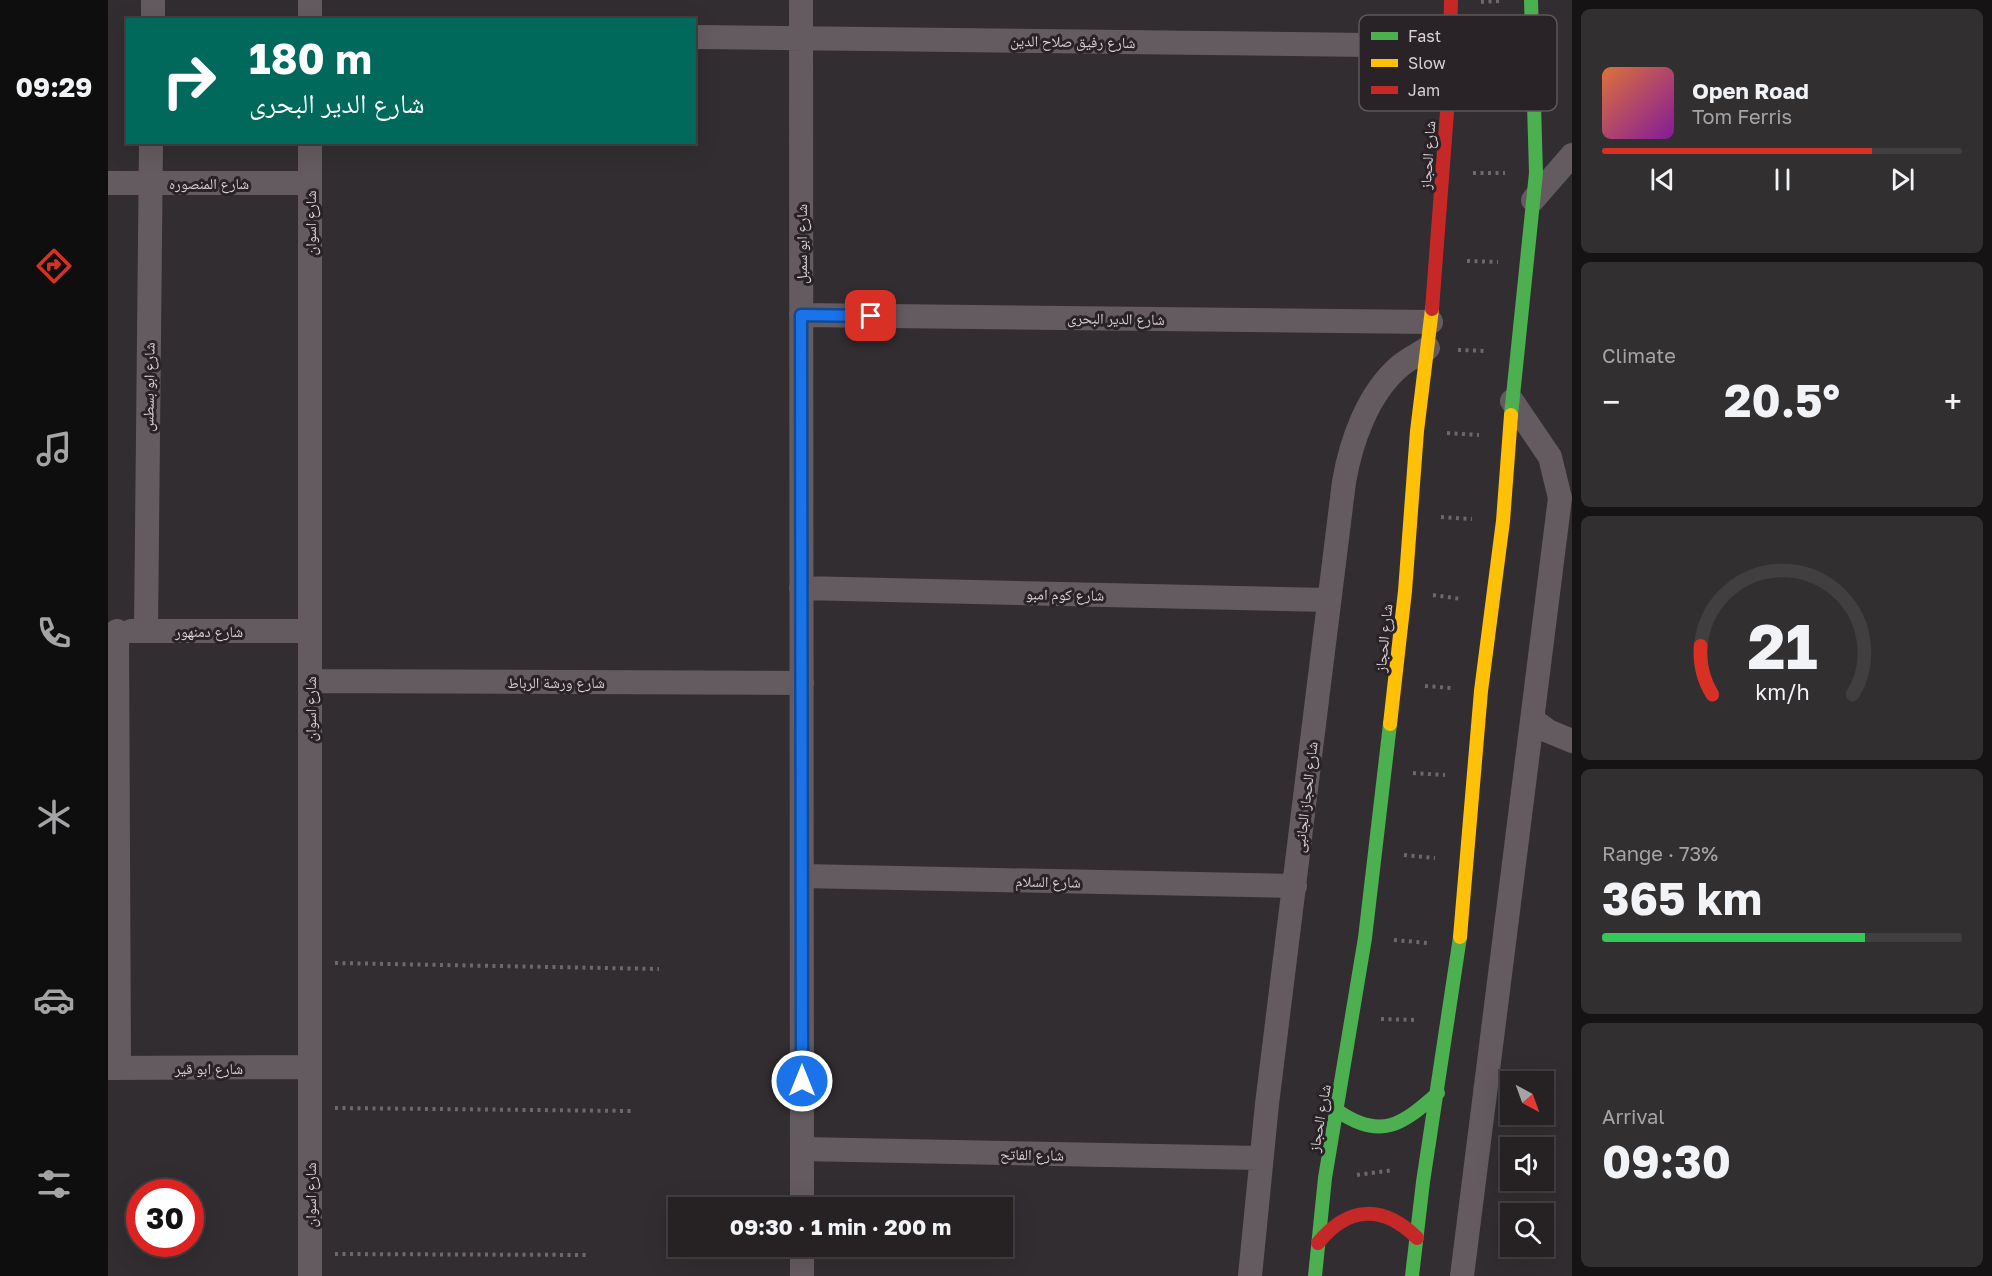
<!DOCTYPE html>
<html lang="en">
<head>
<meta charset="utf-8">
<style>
  body { margin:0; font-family:"Golos Text","Noto Naskh Arabic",sans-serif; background:#322f31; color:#f1f3f6; height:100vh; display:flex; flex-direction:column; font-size:22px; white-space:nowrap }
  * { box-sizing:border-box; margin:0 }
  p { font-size:20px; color:#a4a4a6 }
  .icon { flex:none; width:33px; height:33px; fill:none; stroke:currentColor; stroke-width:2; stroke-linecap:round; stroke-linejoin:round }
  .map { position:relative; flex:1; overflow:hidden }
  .drawer { display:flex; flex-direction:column; gap:9px; padding:9px; background:#151314; width:420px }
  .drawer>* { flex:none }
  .guide { position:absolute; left:18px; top:18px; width:570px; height:126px; border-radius:0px; box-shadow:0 6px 24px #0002,0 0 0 2px #423f41; background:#00695c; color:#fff; overflow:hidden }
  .needle { width:39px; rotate:139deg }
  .buttons { position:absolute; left:1392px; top:1071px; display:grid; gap:12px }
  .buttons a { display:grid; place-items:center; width:54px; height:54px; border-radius:0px; background:#262224; box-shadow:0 6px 24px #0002,0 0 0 2px #423f41; font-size:30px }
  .speed { position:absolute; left:18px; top:1179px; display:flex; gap:12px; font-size:30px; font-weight:700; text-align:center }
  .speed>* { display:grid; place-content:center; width:78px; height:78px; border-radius:50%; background:#262224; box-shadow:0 6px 24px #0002,0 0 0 2px #423f41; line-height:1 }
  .speed .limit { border:9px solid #d22; background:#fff; color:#111 }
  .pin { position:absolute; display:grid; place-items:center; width:51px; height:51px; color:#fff; margin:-26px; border-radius:12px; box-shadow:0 3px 9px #0006 }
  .me { position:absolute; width:66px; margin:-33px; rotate:0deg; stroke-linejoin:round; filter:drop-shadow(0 0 4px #0008) }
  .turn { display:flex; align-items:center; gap:21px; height:126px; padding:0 24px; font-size:27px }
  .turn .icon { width:78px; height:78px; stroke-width:2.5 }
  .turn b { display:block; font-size:42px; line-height:51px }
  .big { font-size:45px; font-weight:700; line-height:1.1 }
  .drawer .card { flex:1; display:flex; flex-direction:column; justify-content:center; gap:9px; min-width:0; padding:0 21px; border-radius:9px; background:#322f31 }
  .drawer .dial { align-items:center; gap:0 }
  .dial svg { height:156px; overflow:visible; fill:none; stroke:#423f41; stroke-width:7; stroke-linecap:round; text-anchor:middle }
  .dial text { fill:#f1f3f6; stroke:none }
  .song { display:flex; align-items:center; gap:18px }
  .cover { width:72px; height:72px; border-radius:9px; background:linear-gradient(135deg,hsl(20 70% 55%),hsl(290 70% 35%)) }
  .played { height:6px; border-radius:3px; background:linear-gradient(90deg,#d93025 75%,#423f41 75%) }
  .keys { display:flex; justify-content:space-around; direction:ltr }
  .heat { display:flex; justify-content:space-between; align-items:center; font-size:33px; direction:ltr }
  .charge { height:9px; border-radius:4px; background:linear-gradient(90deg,#34c759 73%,#423f41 0) }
  .trip { position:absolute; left:560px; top:1197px; width:345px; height:60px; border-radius:0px; background:#262224; box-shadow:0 6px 24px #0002,0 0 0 2px #423f41; font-weight:700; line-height:60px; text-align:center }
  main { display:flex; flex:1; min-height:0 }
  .dock { display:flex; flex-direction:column; width:108px; justify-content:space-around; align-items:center; background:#0f0e0e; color:#a4a4a6 }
  .dock .icon { width:42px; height:42px }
  .dock .on { color:#d93025 }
  .dock b { font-size:27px; color:#f1f3f6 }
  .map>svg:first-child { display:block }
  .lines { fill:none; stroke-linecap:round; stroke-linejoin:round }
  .path { stroke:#6e676b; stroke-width:4; stroke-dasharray:3 4.5; stroke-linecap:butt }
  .street { stroke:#645b60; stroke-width:24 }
  .fast { stroke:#4caf50; stroke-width:14 }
  .slow { stroke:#ffc107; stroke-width:14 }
  .jam { stroke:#c62828; stroke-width:14 }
  .route-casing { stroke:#114b97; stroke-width:15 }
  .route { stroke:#1a73e8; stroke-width:10 }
  .labels { text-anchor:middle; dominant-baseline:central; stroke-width:6; stroke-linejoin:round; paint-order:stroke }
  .street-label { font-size:15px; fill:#d6d1d4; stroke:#292226 }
  .key { fill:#292226; stroke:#5d575a; stroke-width:1.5 }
  .key-label { font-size:16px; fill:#d6d1d4 }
</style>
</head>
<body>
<main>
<nav class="dock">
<b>09:29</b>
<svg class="icon on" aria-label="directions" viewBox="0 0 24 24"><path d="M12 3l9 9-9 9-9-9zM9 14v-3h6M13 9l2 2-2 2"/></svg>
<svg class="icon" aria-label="music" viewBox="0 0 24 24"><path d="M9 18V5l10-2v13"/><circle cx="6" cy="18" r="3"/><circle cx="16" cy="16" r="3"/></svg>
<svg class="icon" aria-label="phone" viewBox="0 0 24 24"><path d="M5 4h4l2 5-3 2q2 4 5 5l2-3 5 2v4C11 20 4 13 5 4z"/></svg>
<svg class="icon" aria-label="climate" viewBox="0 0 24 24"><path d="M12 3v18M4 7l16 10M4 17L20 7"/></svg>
<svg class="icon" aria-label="car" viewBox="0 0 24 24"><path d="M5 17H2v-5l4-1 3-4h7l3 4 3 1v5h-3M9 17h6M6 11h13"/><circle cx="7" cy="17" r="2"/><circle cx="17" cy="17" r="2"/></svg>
<svg class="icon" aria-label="filters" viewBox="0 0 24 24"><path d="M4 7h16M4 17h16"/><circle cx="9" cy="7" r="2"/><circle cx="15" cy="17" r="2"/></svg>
</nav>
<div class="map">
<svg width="1464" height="1276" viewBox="0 0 1464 1276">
  <rect width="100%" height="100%" fill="#322d30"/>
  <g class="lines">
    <path class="path" d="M1373 2 1393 1
      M1370 88 1395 90
      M1365 173H1397
      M1359 261 1390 262
      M1350 350 1379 351
      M1339 433 1371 435
      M1333 517 1364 519
      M1325 595 1353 599
      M1317 686 1343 688
      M1305 773 1337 775
      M1296 855 1327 858
      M1286 940 1320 943
      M227 963 551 969
      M1273 1019 1310 1020
      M227 1108 524 1111
      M1249 1175 1286 1170
      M227 1254 482 1255"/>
    <path class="street" d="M693 0 694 1208
      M45 20V0
      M202 20V0
      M586 37 1343 46
      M0 183H202
      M1425 200 1464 155
      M693 315 1323 322
      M693 588 1221 600
      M9 631 11 1068
      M23 631H202
      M38 631 43 142
      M202 681 694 683
      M1425 720 1440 731 1464 741
      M694 876 1187 886
      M0 1068 202 1067
      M694 1149 1153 1158
      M694 1246V1276
      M202 1276V142
      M1142 1276 1159 1104 1236 482C1243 441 1260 393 1292 366 1300 359 1311 354 1320 348
      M1354 1276 1452 498 1442 457 1404 401"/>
    <path class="fast" d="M1403 415 1428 173 1423 0
      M1230 1111C1273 1141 1295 1124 1330 1093
      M1207 1276 1217 1178 1257 938 1282 724
      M1304 1276 1315 1182 1352 937"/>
    <path class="slow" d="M1282 724 1297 591 1309 431 1324 309
      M1352 937 1373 691 1395 521 1403 415"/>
    <path class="jam" d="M1324 309 1341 86 1343 0
      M1210 1243C1240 1206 1275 1204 1309 1238"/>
  </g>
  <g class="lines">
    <g class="route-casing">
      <path id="route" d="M694 1081 693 315 763 316"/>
    </g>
    <use href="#route" class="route"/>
  </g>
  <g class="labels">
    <g class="street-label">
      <text transform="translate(965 41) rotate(1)">شارع رفيق صلاح الدين</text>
      <text transform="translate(1319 155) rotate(-86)">شارع الحجاز</text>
      <text x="101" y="183">شارع المنصوره</text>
      <text transform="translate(202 223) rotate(-90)">شارع اسوان</text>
      <text transform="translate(693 244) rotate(-90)">شارع ابو سمبل</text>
      <text transform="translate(1008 318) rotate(1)">شارع الدير البحرى</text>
      <text transform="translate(40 387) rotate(-89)">شارع ابو بسطس</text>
      <text transform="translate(957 594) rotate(1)">شارع كوم امبو</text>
      <text x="101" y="631">شارع دمنهور</text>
      <text transform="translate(1275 638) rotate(-84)">شارع الحجاز</text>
      <text x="448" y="682">شارع ورشة الرباط</text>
      <text transform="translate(202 709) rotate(-90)">شارع اسوان</text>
      <text transform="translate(1197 797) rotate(-83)">شارع الحجاز الجانبى</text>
      <text transform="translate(940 881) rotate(1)">شارع السلام</text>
      <text x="101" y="1068">شارع ابو قير</text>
      <text transform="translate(1211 1118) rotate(-80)">شارع الحجاز</text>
      <text transform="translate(924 1154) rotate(1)">شارع الفاتح</text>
      <text transform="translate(202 1195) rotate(-90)">شارع اسوان</text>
    </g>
  </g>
  <rect x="1251" y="15" width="198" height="96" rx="9" class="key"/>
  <rect x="1263" y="32" width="27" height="8" fill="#4caf50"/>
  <rect x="1263" y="59" width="27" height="8" fill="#ffc107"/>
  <rect x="1263" y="86" width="27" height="8" fill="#c62828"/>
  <g class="key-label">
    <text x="1300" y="42">Fast</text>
    <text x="1300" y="69">Slow</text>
    <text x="1300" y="96">Jam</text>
  </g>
</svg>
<div class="buttons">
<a><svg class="needle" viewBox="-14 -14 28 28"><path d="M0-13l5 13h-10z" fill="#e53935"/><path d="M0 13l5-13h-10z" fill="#a4a4a6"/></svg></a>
<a><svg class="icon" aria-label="sound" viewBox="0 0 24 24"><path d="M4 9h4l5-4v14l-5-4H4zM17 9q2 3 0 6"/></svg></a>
<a><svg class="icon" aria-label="search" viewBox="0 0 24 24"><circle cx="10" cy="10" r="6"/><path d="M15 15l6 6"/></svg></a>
</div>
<div class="speed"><div class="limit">30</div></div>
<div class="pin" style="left:763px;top:316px;background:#d93025"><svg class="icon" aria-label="arrive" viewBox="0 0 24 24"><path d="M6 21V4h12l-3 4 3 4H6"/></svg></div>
<svg class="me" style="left:694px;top:1081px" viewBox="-20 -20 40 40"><circle r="17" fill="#1a73e8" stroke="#fff" stroke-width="3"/><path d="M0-11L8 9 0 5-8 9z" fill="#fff"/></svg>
<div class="trip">09:30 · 1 min · 200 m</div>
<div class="guide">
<div class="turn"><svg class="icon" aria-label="right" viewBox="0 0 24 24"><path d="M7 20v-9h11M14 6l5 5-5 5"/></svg><div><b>180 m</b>شارع الدير البحرى</div></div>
</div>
</div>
<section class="drawer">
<div class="card">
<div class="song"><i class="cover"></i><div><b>Open Road</b><p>Tom Ferris</p></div></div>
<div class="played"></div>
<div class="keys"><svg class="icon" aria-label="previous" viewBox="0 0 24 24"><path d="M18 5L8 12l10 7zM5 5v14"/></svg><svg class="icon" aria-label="pause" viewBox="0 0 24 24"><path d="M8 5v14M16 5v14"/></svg><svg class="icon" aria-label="next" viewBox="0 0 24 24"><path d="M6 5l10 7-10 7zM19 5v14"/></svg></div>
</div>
<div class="card"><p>Climate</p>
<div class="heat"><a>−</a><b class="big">20.5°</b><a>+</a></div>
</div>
<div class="card dial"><svg viewBox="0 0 100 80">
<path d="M14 69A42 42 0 1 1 86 69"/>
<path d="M14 69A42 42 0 0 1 8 44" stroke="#d93025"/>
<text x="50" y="56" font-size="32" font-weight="700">21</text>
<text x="50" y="72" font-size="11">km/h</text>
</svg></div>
<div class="card"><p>Range · 73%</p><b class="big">365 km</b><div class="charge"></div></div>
<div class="card"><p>Arrival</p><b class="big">09:30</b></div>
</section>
</main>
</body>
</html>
